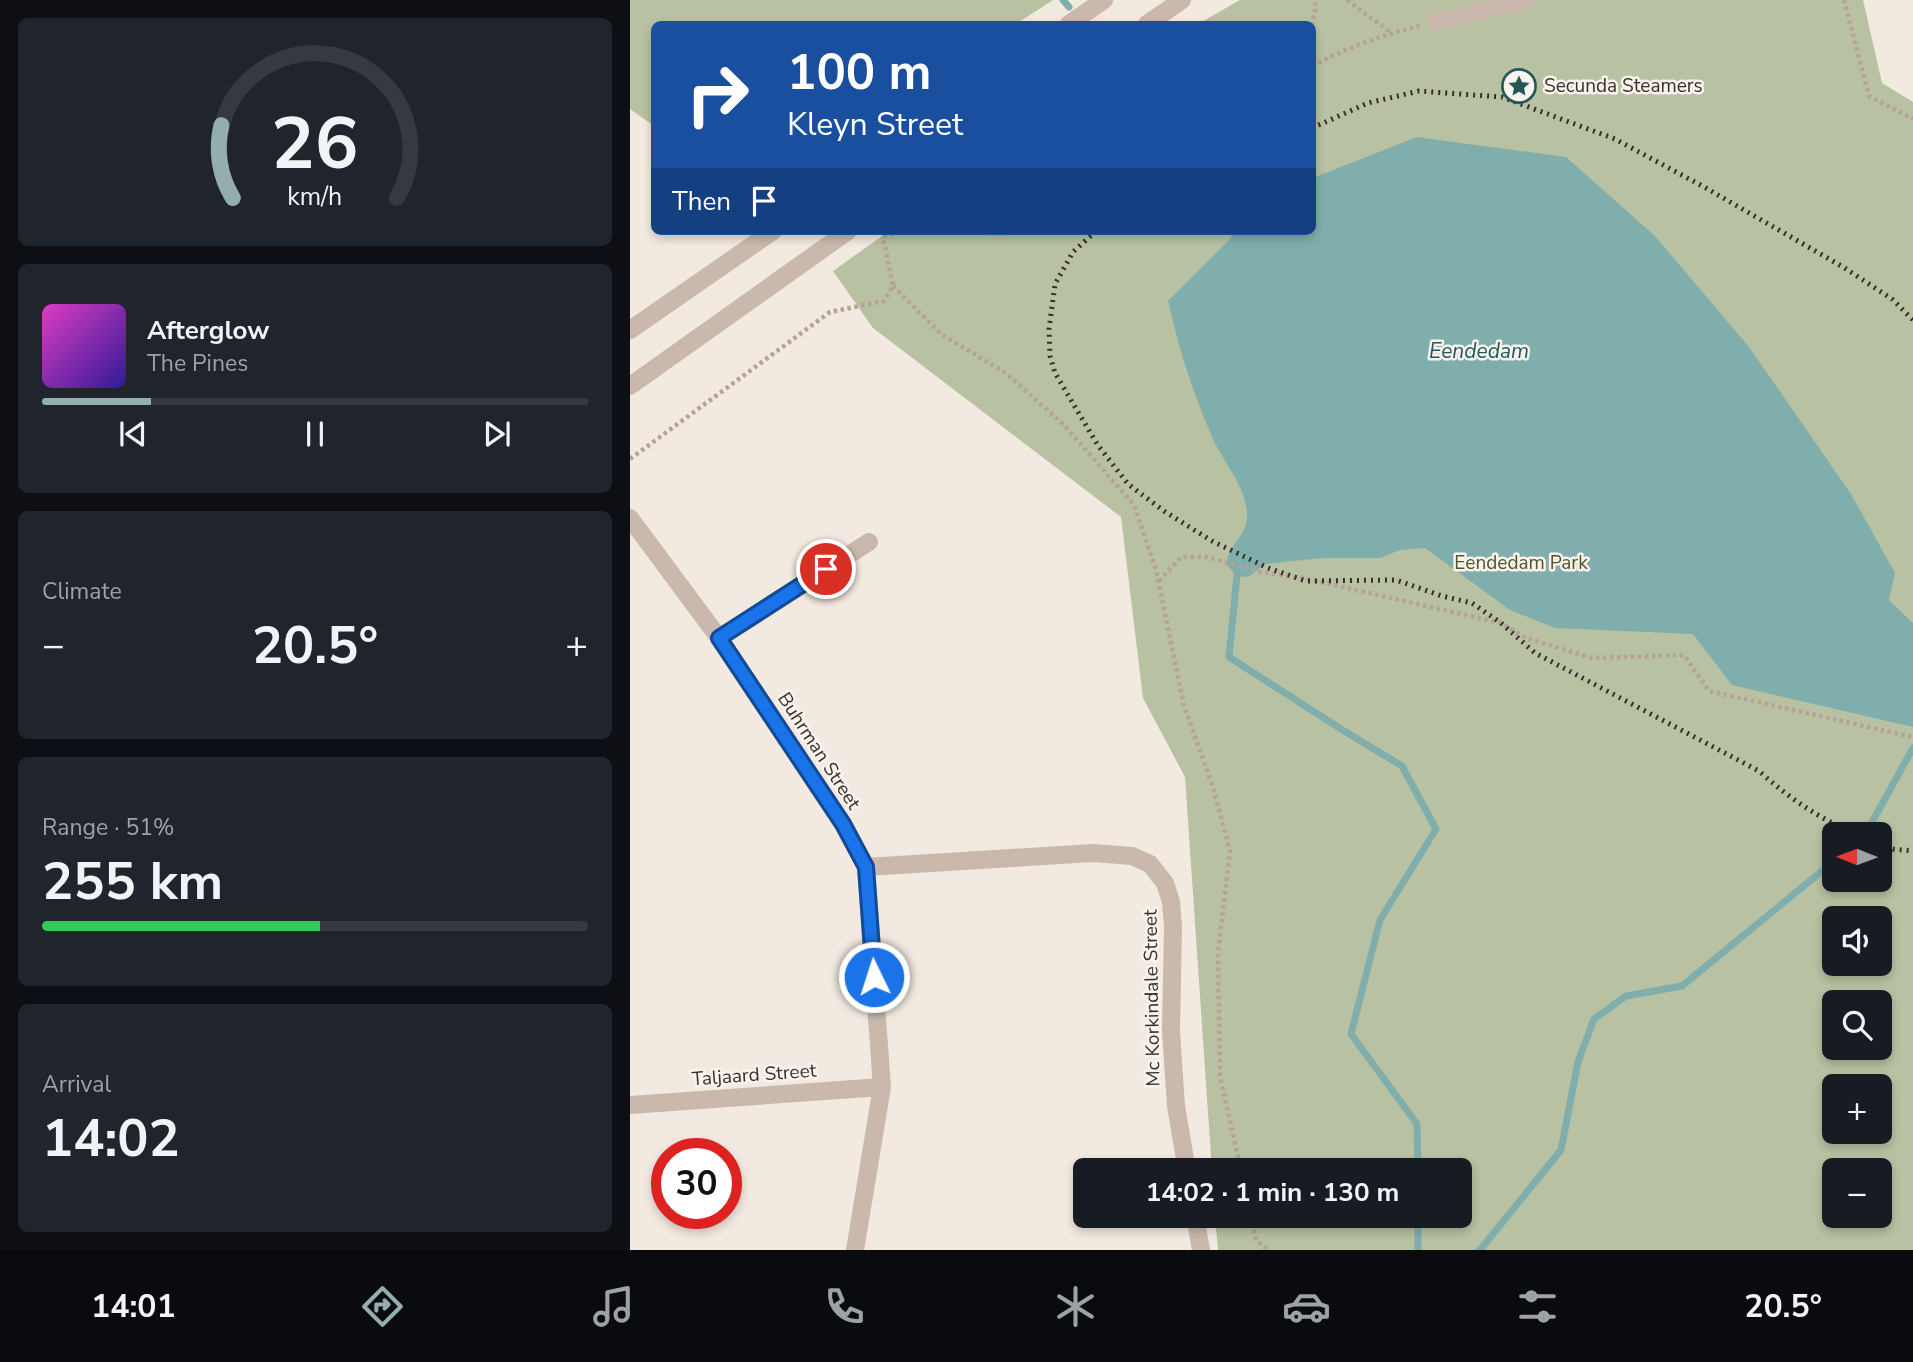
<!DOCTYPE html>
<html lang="en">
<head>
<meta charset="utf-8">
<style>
  body { margin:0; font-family:"Nunito Sans",sans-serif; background:#20242c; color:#f1f3f6; height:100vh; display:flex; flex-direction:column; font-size:26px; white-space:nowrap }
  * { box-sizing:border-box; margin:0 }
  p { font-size:23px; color:#9ea1a6 }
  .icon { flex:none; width:38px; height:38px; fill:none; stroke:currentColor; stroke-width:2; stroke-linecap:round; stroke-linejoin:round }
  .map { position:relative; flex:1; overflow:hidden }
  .drawer { display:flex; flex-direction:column; gap:18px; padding:18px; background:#0d0f14; width:630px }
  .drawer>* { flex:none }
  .guide { position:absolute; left:21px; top:21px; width:665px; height:214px; border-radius:10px; box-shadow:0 4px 10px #0003; background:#1a4fa0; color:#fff; overflow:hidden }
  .needle { width:46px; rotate:271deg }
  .controls { position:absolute; left:1192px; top:822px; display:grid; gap:14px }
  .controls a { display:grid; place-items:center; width:70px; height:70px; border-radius:10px; background:#171b24; box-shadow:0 4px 10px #0003; font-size:35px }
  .speed { position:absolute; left:21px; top:1138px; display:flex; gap:14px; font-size:35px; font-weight:700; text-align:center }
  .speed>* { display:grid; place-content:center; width:91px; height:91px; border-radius:50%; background:#171b24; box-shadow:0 4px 10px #0003; line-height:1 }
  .speed .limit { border:10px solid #d22; background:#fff; color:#111 }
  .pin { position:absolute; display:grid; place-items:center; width:60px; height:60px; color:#fff; margin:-30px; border:4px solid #fff; border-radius:50%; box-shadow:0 2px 7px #0007 }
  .me { position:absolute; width:77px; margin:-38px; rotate:356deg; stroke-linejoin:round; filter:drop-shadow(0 0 5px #0008) }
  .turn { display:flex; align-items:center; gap:24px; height:147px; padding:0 21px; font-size:32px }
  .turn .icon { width:91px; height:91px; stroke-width:2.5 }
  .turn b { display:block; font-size:49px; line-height:60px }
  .then { display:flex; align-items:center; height:66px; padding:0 21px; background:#0003; gap:14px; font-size:26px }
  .big { font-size:52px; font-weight:700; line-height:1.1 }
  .drawer .tile { flex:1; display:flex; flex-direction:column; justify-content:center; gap:10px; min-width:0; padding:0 24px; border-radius:10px; background:#20242c }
  .drawer .dial { align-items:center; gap:0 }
  .dial svg { height:182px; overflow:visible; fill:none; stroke:#363941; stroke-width:7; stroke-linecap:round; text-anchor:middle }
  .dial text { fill:#f1f3f6; stroke:none }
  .song { display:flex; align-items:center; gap:21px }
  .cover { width:84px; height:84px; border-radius:10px; background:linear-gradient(135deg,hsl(310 70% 55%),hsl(250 70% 35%)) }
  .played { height:7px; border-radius:4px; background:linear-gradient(90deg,#94aeaf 20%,#363941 20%) }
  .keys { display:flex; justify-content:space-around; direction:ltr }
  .heat { display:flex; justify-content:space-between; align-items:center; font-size:38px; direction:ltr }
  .charge { height:10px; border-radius:5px; background:linear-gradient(90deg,#34c759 51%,#363941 0) }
  .trip { position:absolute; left:443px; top:1158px; width:399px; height:70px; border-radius:10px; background:#171b24; box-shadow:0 4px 10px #0003; font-weight:700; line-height:70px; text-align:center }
  .dock { display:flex; height:112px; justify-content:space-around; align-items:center; background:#090b0e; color:#9ea1a6 }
  .dock .icon { width:49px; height:49px }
  .dock .selected { color:#94aeaf }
  .dock b { font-size:32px; color:#f1f3f6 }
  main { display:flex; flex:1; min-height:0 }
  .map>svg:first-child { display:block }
  .green { fill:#b8c1a1; fill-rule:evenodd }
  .water { fill:#80aead }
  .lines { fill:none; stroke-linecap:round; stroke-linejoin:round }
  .stream { stroke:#80aead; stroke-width:7 }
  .path { stroke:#b6a297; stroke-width:4.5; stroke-dasharray:3.5 3.5; stroke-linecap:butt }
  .minor { stroke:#cab8ac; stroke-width:18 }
  .rail { stroke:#392e2b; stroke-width:5; stroke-dasharray:2 5; stroke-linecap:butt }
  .route-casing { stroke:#114b97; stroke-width:18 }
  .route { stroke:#1a73e8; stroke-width:12 }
  .labels { text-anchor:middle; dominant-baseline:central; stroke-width:5; stroke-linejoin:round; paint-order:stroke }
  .poi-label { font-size:19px; fill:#392e2b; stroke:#faf3ed; text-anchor:start }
  .park-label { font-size:19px; fill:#4b5630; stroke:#faf3ed }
  .street-label { font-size:19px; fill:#392e2b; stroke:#faf3ed }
  .water-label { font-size:21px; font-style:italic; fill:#225958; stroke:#faf3ed }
</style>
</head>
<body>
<main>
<section class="drawer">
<div class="tile dial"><svg viewBox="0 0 100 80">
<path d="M14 69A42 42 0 1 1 86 69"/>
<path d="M14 69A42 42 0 0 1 9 37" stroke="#94aeaf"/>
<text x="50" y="56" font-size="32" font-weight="700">26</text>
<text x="50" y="72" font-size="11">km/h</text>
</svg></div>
<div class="tile">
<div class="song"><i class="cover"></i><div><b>Afterglow</b><p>The Pines</p></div></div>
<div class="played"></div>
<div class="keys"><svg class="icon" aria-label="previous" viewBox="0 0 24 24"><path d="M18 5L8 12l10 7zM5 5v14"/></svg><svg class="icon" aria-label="pause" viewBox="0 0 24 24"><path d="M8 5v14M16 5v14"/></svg><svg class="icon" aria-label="next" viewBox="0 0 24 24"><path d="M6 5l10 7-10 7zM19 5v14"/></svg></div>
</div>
<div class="tile"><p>Climate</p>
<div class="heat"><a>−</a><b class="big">20.5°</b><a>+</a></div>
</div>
<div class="tile"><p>Range · 51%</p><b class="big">255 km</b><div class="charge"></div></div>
<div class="tile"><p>Arrival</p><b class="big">14:02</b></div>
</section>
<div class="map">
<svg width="1283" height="1250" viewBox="0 0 1283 1250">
  <rect width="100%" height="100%" fill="#f2e9e0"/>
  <path class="green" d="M0 0H423L386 24H24V126L0 109Z
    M610 0H1233L1252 83 1283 102V1250H588L585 1216H830V1171H582L555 777 513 698 491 517 243 328 203 271 259 231H682V24H568ZM1204 835H1250V880H1204ZM1204 919H1250V964H1204ZM1204 1003H1250V1048H1204ZM1204 1087H1250V1132H1204ZM1204 1171H1250V1216H1204Z"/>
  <path class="water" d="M787 137 936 157 1025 236 1119 347 1221 494 1265 573 1259 600 1283 623V727L1102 685 1063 634 925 628 880 610 795 548 770 550 750 558H692L635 564 620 576 613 577 606 575 597 565C597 544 616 539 617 517 618 488 594 464 583 439 563 394 549 349 538 301L601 238 603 231H682L683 178Z"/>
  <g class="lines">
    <path class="stream" d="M433 0 439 7
      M607 575 599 657 711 729 772 766 806 829 750 920 721 1034 787 1124 788 1171
      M1235 835 1283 748
      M788 1216V1250
      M850 1250 931 1150 948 1062 964 1019 996 996 1052 986 1204 861"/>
    <path class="path" d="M717 0 760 32
      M1214 0 1239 96 1283 119
      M682 26 686 7 684 0
      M682 66C716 48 753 35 789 26
      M329 231 371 234 379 231
      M263 286 311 334 376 373 435 426 504 505 526 570 554 706 583 787 600 851 588 952 590 1076 611 1171
      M0 459 200 312 254 301 263 286 253 237 270 231
      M529 581 551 557H577L631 572 673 578 871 623 896 638 962 658 1054 655 1079 691 1283 737
      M621 1216 626 1240 638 1250"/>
    <path class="minor" d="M806 22 896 0
      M439 24 474 0
      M517 24 552 0
      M0 330 143 231
      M0 386 218 231
      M0 518 89 638 213 824 236 867 252 1087 225 1250
      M89 638 239 542
      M236 867 463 853 502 856 520 864 535 883 541 902 543 927 541 1031 546 1106 557 1171
      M0 1105 252 1087
      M565 1216 571 1250"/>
    <path class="rail" d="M682 128 738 103 789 91 872 97 985 139 1076 188 1213 267 1262 299 1283 320
      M466 231 443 252 425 284 419 329 420 356 425 373 467 444 498 484 534 511 582 541 638 568 676 581 766 580 812 596 842 603 871 623 905 653 1129 771C1160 799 1190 819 1228 835
      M1250 843 1263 849 1283 851"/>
  </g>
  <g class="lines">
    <g class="route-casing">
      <path id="route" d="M196 569 89 638 213 824 236 867 244 977"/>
    </g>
    <use href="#route" class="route"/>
  </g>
  <defs>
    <g id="sight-ring" transform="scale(1.75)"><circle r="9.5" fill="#faf3ed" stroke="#225958" stroke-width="1.5"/><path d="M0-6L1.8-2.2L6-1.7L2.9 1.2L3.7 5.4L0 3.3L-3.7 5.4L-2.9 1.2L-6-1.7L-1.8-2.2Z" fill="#225958"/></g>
  </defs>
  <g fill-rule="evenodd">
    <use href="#sight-ring" x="889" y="86"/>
  </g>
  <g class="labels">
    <g class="poi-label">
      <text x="914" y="86">Secunda Steamers</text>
    </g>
    <g class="park-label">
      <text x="891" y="563">Eendedam Park</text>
    </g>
    <g class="street-label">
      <text transform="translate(189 751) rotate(57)">Buhrman Street</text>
      <text transform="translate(522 998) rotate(-91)">Mc Korkindale Street</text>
      <text transform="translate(124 1075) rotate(-4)">Taljaard Street</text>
    </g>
    <g class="water-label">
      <text x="849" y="351">Eendedam</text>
    </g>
  </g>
</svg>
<div class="controls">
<a><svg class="needle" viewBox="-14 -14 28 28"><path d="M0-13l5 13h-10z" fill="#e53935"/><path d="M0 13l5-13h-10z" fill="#9ea1a6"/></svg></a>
<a><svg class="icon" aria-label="sound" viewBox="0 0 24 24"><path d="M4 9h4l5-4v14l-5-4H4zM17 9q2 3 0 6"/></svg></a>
<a><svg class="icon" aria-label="search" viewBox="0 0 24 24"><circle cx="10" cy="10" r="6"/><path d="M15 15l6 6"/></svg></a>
<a>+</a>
<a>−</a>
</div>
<div class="speed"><div class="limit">30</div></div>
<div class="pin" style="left:196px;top:569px;background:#d93025"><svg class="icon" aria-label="arrive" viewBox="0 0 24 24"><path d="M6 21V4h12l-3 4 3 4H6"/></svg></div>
<svg class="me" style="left:244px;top:977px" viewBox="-20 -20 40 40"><circle r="17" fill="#1a73e8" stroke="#fff" stroke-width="3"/><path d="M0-11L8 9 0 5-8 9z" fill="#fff"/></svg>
<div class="trip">14:02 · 1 min · 130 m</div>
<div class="guide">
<div class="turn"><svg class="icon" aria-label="right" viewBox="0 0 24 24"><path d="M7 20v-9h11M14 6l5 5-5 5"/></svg><div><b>100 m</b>Kleyn Street</div></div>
<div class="then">Then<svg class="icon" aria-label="arrive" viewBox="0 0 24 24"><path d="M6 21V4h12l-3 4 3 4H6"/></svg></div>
</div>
</div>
</main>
<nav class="dock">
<b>14:01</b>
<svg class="icon selected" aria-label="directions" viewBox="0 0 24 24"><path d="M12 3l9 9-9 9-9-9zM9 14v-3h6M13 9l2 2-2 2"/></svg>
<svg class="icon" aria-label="music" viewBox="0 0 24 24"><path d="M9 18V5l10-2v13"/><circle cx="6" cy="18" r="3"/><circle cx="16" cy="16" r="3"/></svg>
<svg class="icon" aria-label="phone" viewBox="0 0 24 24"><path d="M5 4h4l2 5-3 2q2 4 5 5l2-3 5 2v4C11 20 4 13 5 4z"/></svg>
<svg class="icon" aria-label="climate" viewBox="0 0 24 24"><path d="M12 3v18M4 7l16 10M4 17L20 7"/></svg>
<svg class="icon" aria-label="car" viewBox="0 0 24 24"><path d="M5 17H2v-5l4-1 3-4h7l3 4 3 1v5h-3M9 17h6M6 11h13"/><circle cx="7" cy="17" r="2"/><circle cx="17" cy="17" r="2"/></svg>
<svg class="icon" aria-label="filters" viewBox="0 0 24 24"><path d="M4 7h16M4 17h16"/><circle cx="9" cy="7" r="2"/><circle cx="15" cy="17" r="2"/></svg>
<b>20.5°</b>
</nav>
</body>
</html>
